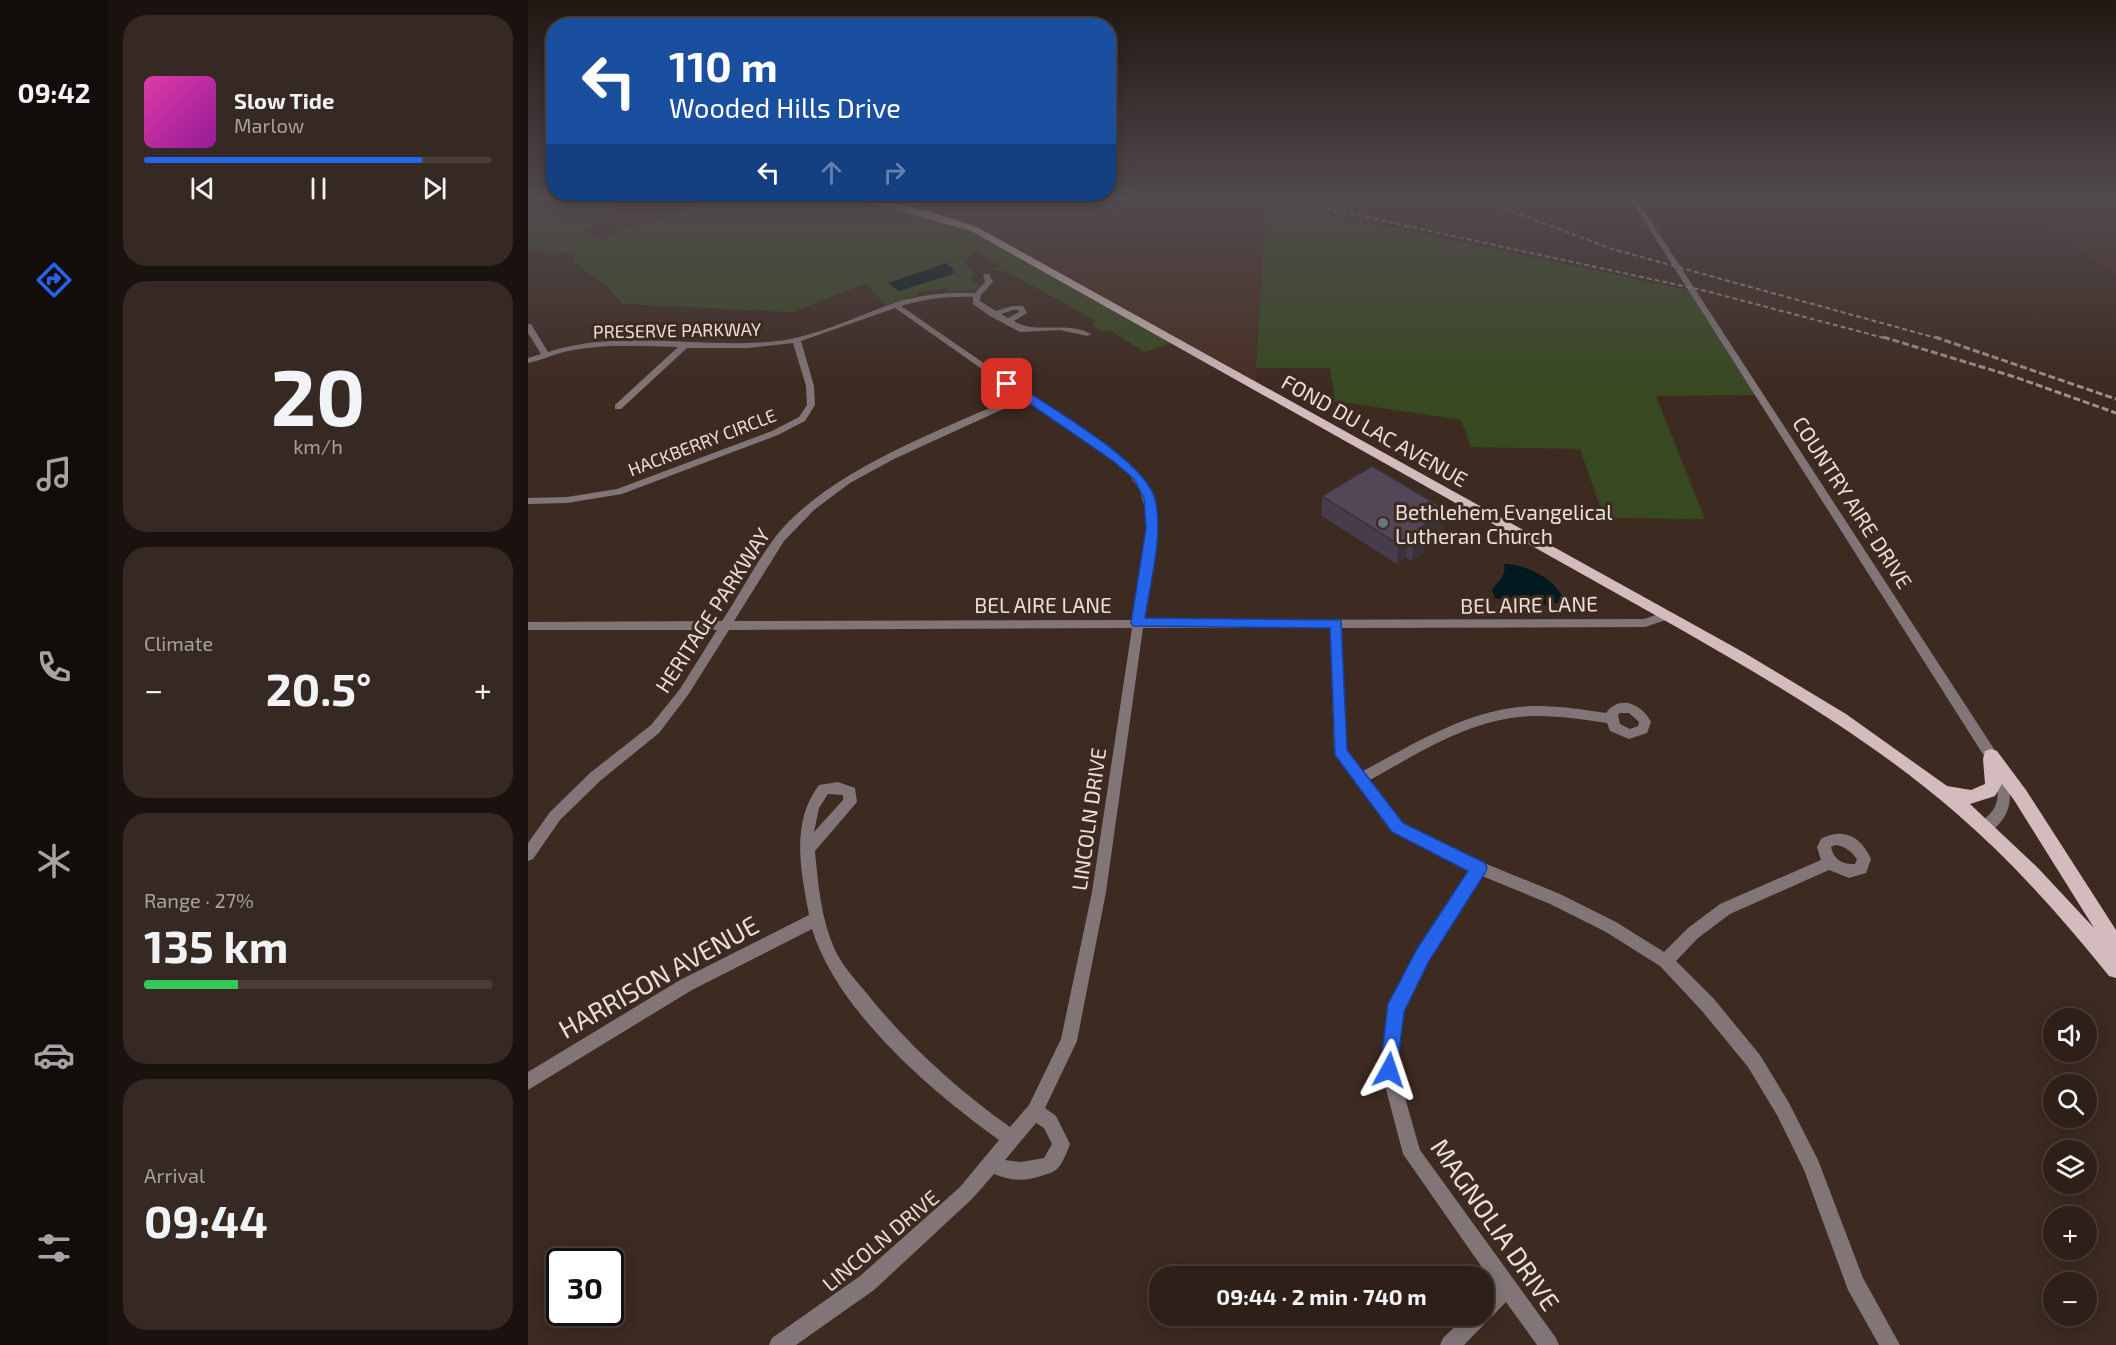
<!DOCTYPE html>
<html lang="en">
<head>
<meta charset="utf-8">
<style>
  body { margin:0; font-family:"Exo 2",sans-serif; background:#362822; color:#f1f3f6; height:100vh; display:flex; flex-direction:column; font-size:22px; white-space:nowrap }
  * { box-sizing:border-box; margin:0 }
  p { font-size:20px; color:#a7a3a2 }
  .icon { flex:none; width:33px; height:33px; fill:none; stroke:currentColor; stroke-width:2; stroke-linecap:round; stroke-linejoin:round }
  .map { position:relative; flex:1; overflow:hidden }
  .sheet { display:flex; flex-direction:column; gap:15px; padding:15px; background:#19120e; width:420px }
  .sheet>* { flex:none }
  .top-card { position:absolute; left:18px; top:18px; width:570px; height:183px; border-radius:24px; box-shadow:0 3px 15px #0003,0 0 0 2px #493e38; background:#1a4fa0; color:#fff; overflow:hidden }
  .buttons { position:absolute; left:1515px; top:1008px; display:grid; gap:12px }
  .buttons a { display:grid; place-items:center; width:54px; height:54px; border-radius:50%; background:#2e2019; box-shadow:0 3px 15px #0003,0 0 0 2px #493e38; font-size:30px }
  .speed { position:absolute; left:18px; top:1248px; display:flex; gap:12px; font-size:30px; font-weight:700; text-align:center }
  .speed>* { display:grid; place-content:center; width:78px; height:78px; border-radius:50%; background:#2e2019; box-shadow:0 3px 15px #0003,0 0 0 2px #493e38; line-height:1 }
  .speed .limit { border:3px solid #111; border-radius:9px; background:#fff; color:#111 }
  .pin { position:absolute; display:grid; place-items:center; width:51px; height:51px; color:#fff; margin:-26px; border-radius:12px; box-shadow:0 3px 9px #0006 }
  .me { position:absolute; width:66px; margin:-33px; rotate:5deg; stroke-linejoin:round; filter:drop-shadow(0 0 4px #0008) }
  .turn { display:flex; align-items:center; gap:21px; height:126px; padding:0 24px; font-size:27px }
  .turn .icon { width:78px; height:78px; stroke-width:2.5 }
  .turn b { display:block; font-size:42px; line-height:51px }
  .lanes { display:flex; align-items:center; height:57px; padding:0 24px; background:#0003; justify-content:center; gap:30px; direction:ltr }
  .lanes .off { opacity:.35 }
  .big { font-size:45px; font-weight:700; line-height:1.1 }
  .sheet .widget { flex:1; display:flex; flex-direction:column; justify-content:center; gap:9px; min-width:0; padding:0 21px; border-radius:24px; background:#362822 }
  .sheet .dial { align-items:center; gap:0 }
  .dial b { font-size:78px; line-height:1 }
  .song { display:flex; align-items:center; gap:18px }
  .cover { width:72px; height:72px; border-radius:9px; background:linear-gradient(135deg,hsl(320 70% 55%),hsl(300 70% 35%)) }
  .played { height:6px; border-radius:3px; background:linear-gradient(90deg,#2563eb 80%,#493e38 80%) }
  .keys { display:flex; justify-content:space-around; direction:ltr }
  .heat { display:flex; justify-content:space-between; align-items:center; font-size:33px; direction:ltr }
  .charge { height:9px; border-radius:4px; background:linear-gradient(90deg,#34c759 27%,#493e38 0) }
  .trip { position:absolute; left:621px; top:1266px; width:345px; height:60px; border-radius:24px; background:#2e2019; box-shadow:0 3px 15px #0003,0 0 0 2px #493e38; font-weight:700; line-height:60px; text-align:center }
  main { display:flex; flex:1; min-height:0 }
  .menu { display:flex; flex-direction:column; width:108px; justify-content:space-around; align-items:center; background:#120d0a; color:#a7a3a2 }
  .menu .icon { width:42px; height:42px }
  .menu .selected { color:#2563eb }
  .menu b { font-size:27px; color:#f1f3f6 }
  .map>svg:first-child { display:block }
  .built { fill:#482e22 }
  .green { fill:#384922 }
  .water { fill:#001a1f }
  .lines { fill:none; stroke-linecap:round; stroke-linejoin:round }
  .minor { fill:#817577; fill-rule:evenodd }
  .primary { fill:#d4bbbe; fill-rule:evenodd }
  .rail-far1 { stroke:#9f8f88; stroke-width:2; stroke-dasharray:5 3; stroke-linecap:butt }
  .rail { stroke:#9f8f88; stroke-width:3; stroke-dasharray:7 3; stroke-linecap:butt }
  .wall { fill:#473c4b }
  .shaded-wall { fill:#3a313d }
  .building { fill:#534657; stroke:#3a313d; stroke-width:1.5 }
  .route { fill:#2563eb; stroke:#184099; stroke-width:1.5 }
  .worship-dot { fill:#6b7280; stroke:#3d2a21; stroke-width:2 }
  .labels { text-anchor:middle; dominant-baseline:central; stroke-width:6; stroke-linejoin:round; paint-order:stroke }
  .far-street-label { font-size:18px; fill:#ecdfd9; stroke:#3d2a21 }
  .street-label { font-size:21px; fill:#ecdfd9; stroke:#3d2a21 }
  .poi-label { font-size:21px; fill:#ecdfd9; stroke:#3d2a21; text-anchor:start }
  .near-street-label { font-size:26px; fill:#ecdfd9; stroke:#3d2a21 }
</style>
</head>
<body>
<main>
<nav class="menu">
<b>09:42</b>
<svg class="icon selected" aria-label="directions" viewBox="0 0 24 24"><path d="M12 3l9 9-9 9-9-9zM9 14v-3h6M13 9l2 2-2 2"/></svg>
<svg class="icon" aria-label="music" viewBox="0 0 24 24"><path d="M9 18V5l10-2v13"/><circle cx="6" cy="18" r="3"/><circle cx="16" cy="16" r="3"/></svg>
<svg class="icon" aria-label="phone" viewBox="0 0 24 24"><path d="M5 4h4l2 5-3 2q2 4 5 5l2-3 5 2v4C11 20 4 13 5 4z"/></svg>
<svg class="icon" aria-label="climate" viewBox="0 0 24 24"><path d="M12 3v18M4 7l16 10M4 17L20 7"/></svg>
<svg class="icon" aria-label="car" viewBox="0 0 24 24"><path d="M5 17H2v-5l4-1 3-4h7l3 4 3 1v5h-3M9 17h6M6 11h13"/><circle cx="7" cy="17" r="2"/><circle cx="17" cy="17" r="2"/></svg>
<svg class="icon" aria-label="filters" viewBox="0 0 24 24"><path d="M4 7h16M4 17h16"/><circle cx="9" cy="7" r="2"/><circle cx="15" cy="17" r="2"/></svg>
</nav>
<section class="sheet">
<div class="widget">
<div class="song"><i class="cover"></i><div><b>Slow Tide</b><p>Marlow</p></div></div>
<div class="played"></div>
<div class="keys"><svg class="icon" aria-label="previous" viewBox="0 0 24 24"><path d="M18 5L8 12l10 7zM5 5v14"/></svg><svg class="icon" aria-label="pause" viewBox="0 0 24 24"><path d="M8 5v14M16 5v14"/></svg><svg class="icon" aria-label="next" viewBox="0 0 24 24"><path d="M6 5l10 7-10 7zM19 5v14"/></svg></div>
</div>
<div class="widget dial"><b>20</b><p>km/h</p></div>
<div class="widget"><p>Climate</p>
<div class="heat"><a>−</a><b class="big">20.5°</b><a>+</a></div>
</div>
<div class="widget"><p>Range · 27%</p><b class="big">135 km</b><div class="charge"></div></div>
<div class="widget"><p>Arrival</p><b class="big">09:44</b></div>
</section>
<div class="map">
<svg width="1588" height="1345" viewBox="0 0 1588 1345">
  <rect width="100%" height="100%" fill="#3d2a21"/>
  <path class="built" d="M358 200 738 201 728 381 455 230 420 216 356 202Z
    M778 200H946L1010 227 990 245Z
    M1486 200H1588V276Z"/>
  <path class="green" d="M4 200H98L54 233 74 239 99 228 153 215 181 200H322L397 216 451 235 643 343 617 352 581 330 573 331 564 326 567 320 479 272 465 269 471 266 448 251 436 261 447 273 443 280 453 285 450 290 420 292V288L390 292V295L358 305 338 283 265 312 95 304 75 283 44 261 46 254 0 250V203Z
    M738 201 1160 290 1227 395 1128 396 1177 519 1076 518 1052 449 943 447 933 420 807 401 802 368H728Z"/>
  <path class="water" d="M418 263 426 270 425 274 371 291 360 283Z
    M976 564C998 564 1031 580 1036 602L1006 606 967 598 964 590C970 581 979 576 976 564Z"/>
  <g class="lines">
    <path class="minor" d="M1103 200H1109L1468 752C1480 778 1492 804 1468 827 1462 832 1459 836 1451 833L1449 829C1453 821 1460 817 1465 810 1476 794 1465 774 1458 759Z
      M455 274H461L465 282 453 295 452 301 468 311 484 306H495L499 313 486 321C508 335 539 320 563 334L559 336 532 330 492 332 462 316 445 304V297C420 296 397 299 373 306L592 457C603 466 613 475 620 488 638 522 621 583 616 620L1116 619 1137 612 1141 613 1143 616 1141 619 1117 627 814 628 818 750 835 771C884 745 934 713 991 707 1020 704 1049 709 1078 713 1092 694 1114 704 1123 722L1119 733 1101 739 1082 731 1079 723C1050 719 1020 714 991 717 936 723 889 754 842 780L875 823 956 863 1032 894 1088 922 1136 952 1160 928 1192 904 1293 860 1289 847 1293 839C1316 827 1333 837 1343 859L1338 873 1321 878 1301 870 1202 914 1170 938 1148 961 1186 999 1232 1055 1261 1103 1290 1160 1335 1278 1372 1345H1351L1320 1290 1276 1170 1249 1115 1220 1067 1174 1011 1132 966 1078 932 1022 904 954 876 900 960 875 1011 869 1070 892 1150 1028 1338 1031 1345H1009L978 1302 936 1345H912L915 1338 938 1316H956V1297L967 1286 875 1154 853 1070 859 1010 861 1004 890 950 941 870 865 831 807 755 806 751 802 628H615L578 892 549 1041 517 1108 528 1116 542 1144C539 1152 535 1163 529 1169 526 1172 520 1174 516 1175 498 1182 483 1181 466 1174L444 1199 346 1290 268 1345H241L244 1338 332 1276 432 1187 471 1140C403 1091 309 1011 284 929L164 990 0 1090V1072L152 980 281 915C273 871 262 823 291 785L310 782 327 788 329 802 287 851C290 884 293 919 307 950 314 965 325 977 336 990 378 1043 427 1088 482 1127L501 1105 533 1039 564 892 604 628 201 630 160 695 131 733 72 781 32 820 5 859 0 861V843L22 812 62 773 123 725 152 689 189 630H0V622L194 621C212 594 229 561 248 536 302 469 414 430 491 395L367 308 273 341 286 386 287 405 277 421 250 435 94 494 39 503 0 504V498L39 497 89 489 244 431 271 417 279 405 278 386 265 343 220 348H159L93 409H87V405L150 347C111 346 70 343 32 353 21 356 11 361 0 363V358L13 354 0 333V324H3L20 352C95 328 174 350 250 341 290 336 329 316 366 303 393 294 420 292 447 293L457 282ZM485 310H490L491 312 480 318 473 314ZM497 399 586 461 602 476 611 489 616 505 619 528 605 620 206 621 256 541 286 510 322 483 366 459ZM1092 713H1101L1111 722 1110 726 1102 729 1092 724 1090 715ZM300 794 315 795V800L286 832 291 808ZM1307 845C1317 846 1323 851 1329 859L1327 864C1315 865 1306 860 1303 847ZM508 1123 516 1128 524 1144 516 1158 493 1162 477 1160Z"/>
    <path class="primary" d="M333 200C372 200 413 215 449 227L1215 652 1318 714 1419 786 1443 790 1457 784 1455 759 1457 751 1463 749 1469 751 1498 790 1588 930V978L1581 976C1534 918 1485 862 1428 813 1345 741 1248 684 1152 629L443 231ZM1474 784 1486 800 1566 928 1510 868 1442 804 1467 796Z"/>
    <path class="rail-far1" d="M759 200 1178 291 1360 339
      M954 200 1084 249 1412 339"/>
    <path class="rail" d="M1355 337 1487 377 1588 413
      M1407 337 1588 399"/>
  </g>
  <path class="wall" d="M794 496 916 530 897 543 896 552 884 561 878 557 869 564 794 516Z"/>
  <path class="shaded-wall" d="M918 510 916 530 897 543 896 552 884 561 886 541 892 528Z
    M880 537 878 557 869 564 870 544Z"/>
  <path class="building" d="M844 466 918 510 892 528 899 532 886 541 880 537 870 544 794 496Z"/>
  <linearGradient id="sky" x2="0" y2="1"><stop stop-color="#221712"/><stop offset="0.51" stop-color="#514a4e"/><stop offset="1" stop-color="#514a4e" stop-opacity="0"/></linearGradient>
  <rect width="1588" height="389" fill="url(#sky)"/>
  <path class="route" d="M476 381H483C518 405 617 460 627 499 636 532 622 584 617 618L813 620 819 750 875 823 957 863 959 868 957 873 901 961 876 1012 868 1077 861 1080 855 1077 852 1070 860 1004 889 949 940 871 864 832 807 755 802 628 605 626 603 623 618 528 616 499 606 479 585 461 476 386Z"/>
  <circle class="worship-dot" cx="855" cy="523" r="6"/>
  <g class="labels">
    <g class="far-street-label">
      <text transform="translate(149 330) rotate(-1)">PRESERVE PARKWAY</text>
      <text transform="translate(174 442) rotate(-21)">HACKBERRY CIRCLE</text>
    </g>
    <g class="street-label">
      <text transform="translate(847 430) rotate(29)">FOND DU LAC AVENUE</text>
      <text transform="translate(1325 502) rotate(57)">COUNTRY AIRE DRIVE</text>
      <text x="515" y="604">BEL AIRE LANE</text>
      <text transform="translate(1001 604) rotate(-1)">BEL AIRE LANE</text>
      <text transform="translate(184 610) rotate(-57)">HERITAGE PARKWAY</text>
      <text transform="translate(560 819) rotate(-82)">LINCOLN DRIVE</text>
      <text transform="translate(352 1240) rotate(-40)">LINCOLN DRIVE</text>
    </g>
    <g class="poi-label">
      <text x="867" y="511">Bethlehem Evangelical<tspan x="867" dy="24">Lutheran Church</tspan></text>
    </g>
    <g class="near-street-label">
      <text transform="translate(130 976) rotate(-29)">HARRISON AVENUE</text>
      <text transform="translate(968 1224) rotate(55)">MAGNOLIA DRIVE</text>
    </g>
  </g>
</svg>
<div class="buttons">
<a><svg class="icon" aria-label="sound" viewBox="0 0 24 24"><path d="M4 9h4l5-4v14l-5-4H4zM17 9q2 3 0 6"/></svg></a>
<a><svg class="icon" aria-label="search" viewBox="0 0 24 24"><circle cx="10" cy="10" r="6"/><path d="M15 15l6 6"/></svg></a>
<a><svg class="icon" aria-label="layers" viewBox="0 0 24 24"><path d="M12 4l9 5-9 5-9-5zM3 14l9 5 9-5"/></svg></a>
<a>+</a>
<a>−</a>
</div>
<div class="speed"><div class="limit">30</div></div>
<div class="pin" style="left:479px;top:384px;background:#d93025"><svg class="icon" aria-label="arrive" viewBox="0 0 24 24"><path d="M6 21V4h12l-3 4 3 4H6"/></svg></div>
<svg class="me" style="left:861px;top:1070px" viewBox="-20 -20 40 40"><path d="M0-17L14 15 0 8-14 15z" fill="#2563eb" stroke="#fff" stroke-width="4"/></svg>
<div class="trip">09:44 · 2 min · 740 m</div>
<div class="top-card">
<div class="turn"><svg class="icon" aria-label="left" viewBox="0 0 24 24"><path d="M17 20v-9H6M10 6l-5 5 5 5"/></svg><div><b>110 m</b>Wooded Hills Drive</div></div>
<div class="lanes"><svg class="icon" aria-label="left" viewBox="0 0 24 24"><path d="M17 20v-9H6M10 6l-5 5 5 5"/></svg><svg class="icon off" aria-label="ahead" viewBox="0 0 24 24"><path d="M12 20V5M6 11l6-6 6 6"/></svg><svg class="icon off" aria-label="right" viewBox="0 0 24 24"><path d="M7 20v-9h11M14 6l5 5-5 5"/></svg></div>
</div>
</div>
</main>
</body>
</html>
